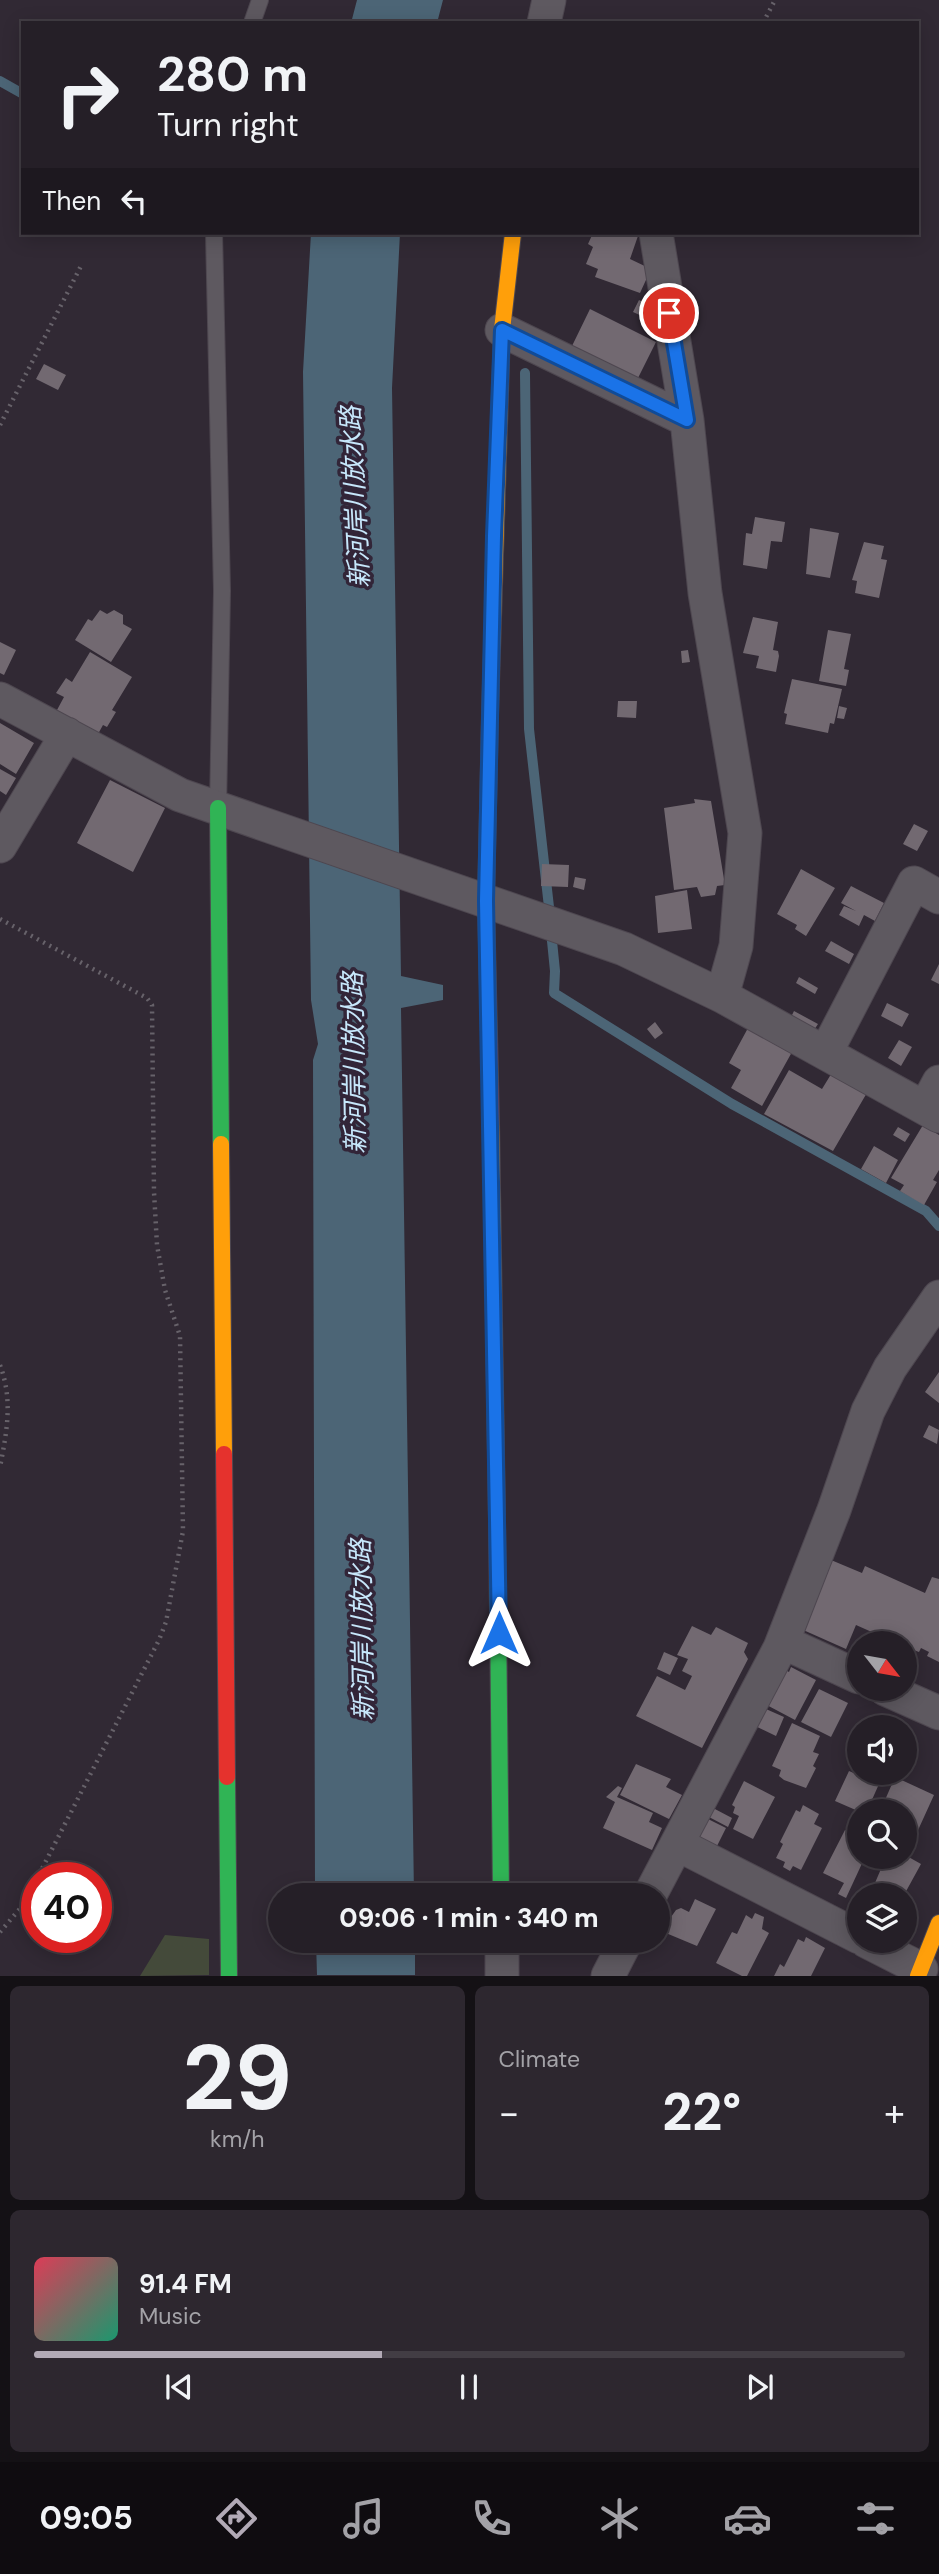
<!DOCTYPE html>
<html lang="en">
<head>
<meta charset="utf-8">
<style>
  body { margin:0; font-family:"DM Sans","Noto Sans JP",sans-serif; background:#2d272f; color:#f1f3f6; height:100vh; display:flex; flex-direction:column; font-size:26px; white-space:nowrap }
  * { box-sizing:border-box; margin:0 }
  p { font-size:23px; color:#a3a2a7 }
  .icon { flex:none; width:38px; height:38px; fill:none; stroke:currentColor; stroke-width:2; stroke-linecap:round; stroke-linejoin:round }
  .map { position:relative; height:1976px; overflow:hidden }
  .drawer { display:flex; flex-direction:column; gap:10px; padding:10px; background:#141115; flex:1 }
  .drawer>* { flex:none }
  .hud { position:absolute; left:21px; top:21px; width:898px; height:214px; border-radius:0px; box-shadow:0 4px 18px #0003,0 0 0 2px #423d44; background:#251f27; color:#f1f3f6; overflow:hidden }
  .needle { width:46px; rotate:121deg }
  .buttons { position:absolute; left:847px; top:1631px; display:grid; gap:14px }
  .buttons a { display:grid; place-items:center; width:70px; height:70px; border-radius:50%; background:#251f27; box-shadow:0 4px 18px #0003,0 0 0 2px #423d44; font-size:35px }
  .speed { position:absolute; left:21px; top:1862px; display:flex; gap:14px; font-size:35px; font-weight:700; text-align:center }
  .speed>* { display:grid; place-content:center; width:91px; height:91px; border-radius:50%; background:#251f27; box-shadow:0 4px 18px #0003,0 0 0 2px #423d44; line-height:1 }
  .speed .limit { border:10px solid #d22; background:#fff; color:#111 }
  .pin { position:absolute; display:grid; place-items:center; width:60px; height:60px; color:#fff; margin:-30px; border:4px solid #fff; border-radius:50%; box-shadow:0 2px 7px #0007 }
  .me { position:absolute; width:77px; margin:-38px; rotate:0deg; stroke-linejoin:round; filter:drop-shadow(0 0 5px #0008) }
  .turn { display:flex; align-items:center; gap:24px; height:147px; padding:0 21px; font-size:32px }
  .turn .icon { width:91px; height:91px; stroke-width:2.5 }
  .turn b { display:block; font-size:49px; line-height:60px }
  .then { display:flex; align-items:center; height:66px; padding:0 21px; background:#0003; gap:14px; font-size:26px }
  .big { font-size:52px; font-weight:800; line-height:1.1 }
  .drawer .card { flex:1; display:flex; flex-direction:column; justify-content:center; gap:10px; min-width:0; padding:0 24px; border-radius:10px; background:#2d272f }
  .drawer .dial { align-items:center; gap:0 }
  .dial b { font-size:91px; line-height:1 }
  .song { display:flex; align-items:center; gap:21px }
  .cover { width:84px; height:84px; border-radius:10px; background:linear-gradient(135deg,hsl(350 70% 55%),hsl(160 70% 35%)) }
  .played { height:7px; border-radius:4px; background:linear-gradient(90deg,#b2aab6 40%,#423d44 40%) }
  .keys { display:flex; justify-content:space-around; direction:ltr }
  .heat { display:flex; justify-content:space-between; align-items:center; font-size:38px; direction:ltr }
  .drawer .tiles { flex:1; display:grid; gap:10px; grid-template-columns:1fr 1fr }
  .card:last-child { grid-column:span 2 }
  .trip { position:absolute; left:268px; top:1883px; width:402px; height:70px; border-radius:35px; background:#251f27; box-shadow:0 4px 18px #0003,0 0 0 2px #423d44; font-weight:800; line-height:70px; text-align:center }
  .menu { display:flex; height:112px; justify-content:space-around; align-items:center; background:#0f0c10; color:#a3a2a7 }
  .menu .icon { width:49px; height:49px }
  .menu .active { color:#b2aab6 }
  .menu b { font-size:32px; color:#f1f3f6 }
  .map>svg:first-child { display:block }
  .green { fill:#444a3a }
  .water { fill:#4c6576 }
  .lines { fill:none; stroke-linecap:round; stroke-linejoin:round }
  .stream { stroke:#4c6576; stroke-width:10 }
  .building { fill:#726971 }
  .lane-casing { stroke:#4e4750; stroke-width:18 }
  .street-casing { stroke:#4e4750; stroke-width:35 }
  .fast-casing { stroke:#4e4750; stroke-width:18 }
  .slow-casing { stroke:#4e4750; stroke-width:18 }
  .jam-casing { stroke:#4e4750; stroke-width:18 }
  .path { stroke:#67626a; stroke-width:4.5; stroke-dasharray:2 5; stroke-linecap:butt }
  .lane { stroke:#5e5960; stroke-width:16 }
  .street { stroke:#5e5960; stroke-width:33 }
  .fast { stroke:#30b455; stroke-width:16 }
  .slow { stroke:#ff9f0a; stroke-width:16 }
  .jam { stroke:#e5322d; stroke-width:16 }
  .route-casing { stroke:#114b97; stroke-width:18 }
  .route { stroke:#1a73e8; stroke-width:12 }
  .labels { text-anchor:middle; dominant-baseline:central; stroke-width:7; stroke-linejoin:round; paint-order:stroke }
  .water-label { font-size:26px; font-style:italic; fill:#c7e7fb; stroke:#322538 }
</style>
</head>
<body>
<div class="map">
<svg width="939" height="1976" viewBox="0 0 939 1976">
  <rect width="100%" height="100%" fill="#312934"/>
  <path class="green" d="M165 1935 209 1939V1975L140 1976Z"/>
  <path class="water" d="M357 0H443L437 23H351Z
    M311 233H400L392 388 401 976 443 985V1000L401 1008 414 1895H315L313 1060 318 1044 311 1000 303 372Z
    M316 1941H415V1975H317Z"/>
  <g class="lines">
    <path class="stream" d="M0 81 23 94
      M525 373 529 729 550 916
      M551 931 555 971 554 993 732 1104 926 1211 939 1226"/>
  </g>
  <path class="building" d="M593 233H639L630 259 651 269 640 293 595 277 598 269 586 264 593 247 588 244Z
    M639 300 650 306 644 317 633 312Z
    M590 309 656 342 638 378 572 346Z
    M44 364 66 375 58 390 36 379Z
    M755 517 785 522 782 542 771 541 767 569 743 565 746 533 752 534Z
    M810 528 839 533 830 578 806 574Z
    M864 542 884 546 881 559 887 560 879 598 855 593 857 581 852 580Z
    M100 610 107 614 114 610 123 615V624L132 629 111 662 75 640 88 619 92 621Z
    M753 617 778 622 773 650 778 651 779 656 776 672 756 668 759 656 743 653Z
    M828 630 851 634 844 669 849 670 846 686 819 681Z
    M0 642 16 650 4 675 0 673Z
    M688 650 690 662 682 663 681 651Z
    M90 652 132 677 112 710 116 712 107 727 103 725 98 734 57 710 64 697 56 693 66 678 72 682Z
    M792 679 842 689 834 724 830 723 828 733 785 724 787 714 784 713Z
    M618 701H637L636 718 617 717Z
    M839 706 847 708 844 719 837 718Z
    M0 723 34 743 16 774 0 764Z
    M0 769 16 778 6 795 0 791Z
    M110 780 165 808 133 872 77 843Z
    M694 799 711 801 725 885 717 886 715 895 701 897 697 887 674 890 664 808 695 803Z
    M914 824 928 831 917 851 903 844Z
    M542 864 569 865 568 887 541 886Z
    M801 869 835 888 806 936 795 929 797 925 777 914Z
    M575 877 586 879 584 890 573 887Z
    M851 886 884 903 875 921 864 915 859 926 839 915 844 906 856 911 841 903Z
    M687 890 692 929 658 933 655 896Z
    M831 941 854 954 849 964 825 951Z
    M939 964V984L931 980Z
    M799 977 818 988 815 994 796 983Z
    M887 1003 909 1014 902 1027 881 1016Z
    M794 1011 818 1024 812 1033 789 1021Z
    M655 1022 663 1033 655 1039 647 1029Z
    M748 1028 792 1052 762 1106 731 1088 741 1070 729 1063Z
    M899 1040 912 1047 901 1066 888 1058Z
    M789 1070 822 1089 833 1071 868 1091 833 1151 764 1114Z
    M923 1125 939 1135V1170L933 1180 937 1182 924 1205 900 1191 904 1185 891 1178Z
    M898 1127 910 1134 905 1142 893 1135Z
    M874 1146 898 1160 886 1183 861 1169Z
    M939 1372V1403L925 1392Z
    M929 1425 939 1430 937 1444 923 1437Z
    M831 1560 862 1573 865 1566 925 1593 932 1577 939 1579V1662L927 1656 929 1652 921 1648 919 1652 905 1647V1643L892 1641 894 1636 885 1633 883 1637 856 1625 846 1649 801 1629Z
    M692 1626 711 1635 716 1627 748 1643 744 1652 748 1659 702 1748 636 1716 657 1676 685 1690 692 1676 682 1671 688 1659 677 1655Z
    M664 1652 678 1658 670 1675 657 1669Z
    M791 1667 816 1680 795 1720 761 1702 782 1668 789 1672Z
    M819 1689 848 1703 831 1737 801 1722Z
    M757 1705 784 1717 776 1736 749 1723Z
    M874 1717 897 1727H870Z
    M792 1723 820 1736 813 1752 819 1754 813 1766 816 1768 806 1788 784 1780 779 1776 781 1770 772 1766Z
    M636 1764 671 1779 666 1787 682 1795 669 1819 620 1795Z
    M859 1768V1773L883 1775 867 1811H858L835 1801 849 1771 856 1774Z
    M895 1777 934 1795 914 1839 905 1835V1811H873L877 1801 885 1800Z
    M744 1781 775 1797 753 1839 733 1829 739 1816 733 1813 735 1807 732 1805Z
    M618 1786 622 1788 617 1797 653 1813 649 1822 662 1828 652 1850 603 1828 615 1802 606 1797Z
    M803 1805 819 1814 814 1824 822 1828 801 1870 793 1866 790 1871 783 1867 785 1862 776 1858 783 1844 780 1842 796 1810 800 1812Z
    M713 1808 732 1818 728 1827 709 1817Z
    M704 1817 726 1828 717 1846 695 1835Z
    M845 1830 859 1837V1857H865L846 1898 838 1894 844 1883 823 1873Z
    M905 1855 921 1864 904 1895H882L872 1890 886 1857Z
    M695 1899 716 1909 697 1946 661 1931 676 1910 681 1908 689 1912Z
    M755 1913 764 1917 762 1929 769 1933 747 1976H742L716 1963 732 1932 737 1934 746 1915 752 1919Z
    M806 1937 825 1948 811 1976H774L780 1964 784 1967 798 1939 804 1942Z"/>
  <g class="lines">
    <g class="lane-casing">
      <path id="lane" d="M252 23 260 0
        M214 233 222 591 218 808"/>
    </g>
    <g class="street-casing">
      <path id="street" d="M544 23 549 0
        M656 233 687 420 705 593 745 833 736 946 722 996
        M502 330 687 420
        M0 699 180 795 624 949 722 996 939 1116
        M0 846 67 734
        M826 1052 914 883 939 897
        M925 1108 939 1082
        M783 1642 859 1677
        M885 1689 939 1713
        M677 1844 859 1937
        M650 1895 780 1648 834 1510 868 1411 890 1368 939 1297
        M502 1941V1976
        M866 1941 921 1969
        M608 1976 626 1941"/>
    </g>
    <g class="fast-casing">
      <path id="fast" d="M218 808 221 1144
        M497 1520 501 1895
        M227 1777 229 1976"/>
    </g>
    <g class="slow-casing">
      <path id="slow" d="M490 715 502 330 513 233
        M491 1122 497 1520
        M221 1144 224 1454
        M918 1976 939 1923"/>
    </g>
    <g class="jam-casing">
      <path id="jam" d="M490 715 486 901 491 1122
        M224 1454 227 1777"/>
    </g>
    <path class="path" d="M763 23 775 0
      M0 425 81 266
      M0 919 147 998 152 1005 154 1192 157 1245 165 1290 180 1336 183 1531 166 1622 159 1640 24 1904 0 1932
      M0 1365C13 1400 7 1431 0 1467"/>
    <use href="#lane" class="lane"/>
    <use href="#street" class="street"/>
    <use href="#fast" class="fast"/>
    <use href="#slow" class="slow"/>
    <use href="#jam" class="jam"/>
  </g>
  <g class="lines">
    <g class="route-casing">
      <path id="route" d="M499 1633 486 901 494 536 502 330 687 420 669 313"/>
    </g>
    <use href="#route" class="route"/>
  </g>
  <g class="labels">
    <g class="water-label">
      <text transform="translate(355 497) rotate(-93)">新河岸川放水路</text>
      <text transform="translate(354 1063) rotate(-91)">新河岸川放水路</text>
      <text transform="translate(362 1630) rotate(-91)">新河岸川放水路</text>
    </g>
  </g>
</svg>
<div class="buttons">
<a><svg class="needle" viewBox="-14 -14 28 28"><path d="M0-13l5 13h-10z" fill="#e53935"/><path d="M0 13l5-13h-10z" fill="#a3a2a7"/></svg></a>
<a><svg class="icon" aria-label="sound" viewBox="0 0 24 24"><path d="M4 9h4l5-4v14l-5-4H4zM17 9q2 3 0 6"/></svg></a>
<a><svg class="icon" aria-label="search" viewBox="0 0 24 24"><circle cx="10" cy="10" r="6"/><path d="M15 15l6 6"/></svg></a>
<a><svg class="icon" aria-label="layers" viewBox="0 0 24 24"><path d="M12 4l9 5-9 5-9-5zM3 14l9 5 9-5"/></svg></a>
</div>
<div class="speed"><div class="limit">40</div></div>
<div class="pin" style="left:669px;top:313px;background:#d93025"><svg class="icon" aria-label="arrive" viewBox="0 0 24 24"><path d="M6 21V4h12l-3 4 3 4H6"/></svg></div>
<svg class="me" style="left:499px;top:1633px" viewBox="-20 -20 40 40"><path d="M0-17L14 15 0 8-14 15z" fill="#1a73e8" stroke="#fff" stroke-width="4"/></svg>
<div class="trip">09:06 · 1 min · 340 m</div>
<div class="hud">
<div class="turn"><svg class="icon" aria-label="right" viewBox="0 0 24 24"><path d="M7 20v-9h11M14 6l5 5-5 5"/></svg><div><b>280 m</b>Turn right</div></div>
<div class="then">Then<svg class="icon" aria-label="left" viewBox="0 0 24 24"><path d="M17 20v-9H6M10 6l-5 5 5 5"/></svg></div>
</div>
</div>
<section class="drawer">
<div class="tiles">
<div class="card dial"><b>29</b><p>km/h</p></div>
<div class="card"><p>Climate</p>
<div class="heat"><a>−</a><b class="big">22°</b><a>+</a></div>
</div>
<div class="card">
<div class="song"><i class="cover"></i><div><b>91.4 FM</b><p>Music</p></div></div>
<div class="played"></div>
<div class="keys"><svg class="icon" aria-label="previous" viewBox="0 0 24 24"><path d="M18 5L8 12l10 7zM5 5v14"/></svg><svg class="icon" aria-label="pause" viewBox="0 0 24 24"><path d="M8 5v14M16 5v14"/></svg><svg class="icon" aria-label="next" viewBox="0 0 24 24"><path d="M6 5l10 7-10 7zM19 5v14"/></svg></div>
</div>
</div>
</section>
<nav class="menu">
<b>09:05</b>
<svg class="icon active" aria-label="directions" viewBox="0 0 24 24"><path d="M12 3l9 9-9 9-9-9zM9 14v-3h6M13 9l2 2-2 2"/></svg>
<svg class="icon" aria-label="music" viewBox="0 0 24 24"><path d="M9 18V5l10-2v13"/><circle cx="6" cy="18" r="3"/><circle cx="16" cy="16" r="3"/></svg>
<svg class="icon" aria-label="phone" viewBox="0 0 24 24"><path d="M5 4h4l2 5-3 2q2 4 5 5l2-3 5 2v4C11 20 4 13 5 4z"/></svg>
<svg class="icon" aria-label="climate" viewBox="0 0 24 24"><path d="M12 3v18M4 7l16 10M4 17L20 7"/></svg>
<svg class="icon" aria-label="car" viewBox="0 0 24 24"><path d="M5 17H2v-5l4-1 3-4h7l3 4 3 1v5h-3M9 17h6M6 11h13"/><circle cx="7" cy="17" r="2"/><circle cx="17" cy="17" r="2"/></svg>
<svg class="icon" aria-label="filters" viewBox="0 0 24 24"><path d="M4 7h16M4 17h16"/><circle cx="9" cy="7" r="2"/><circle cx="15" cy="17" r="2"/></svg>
</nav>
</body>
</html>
